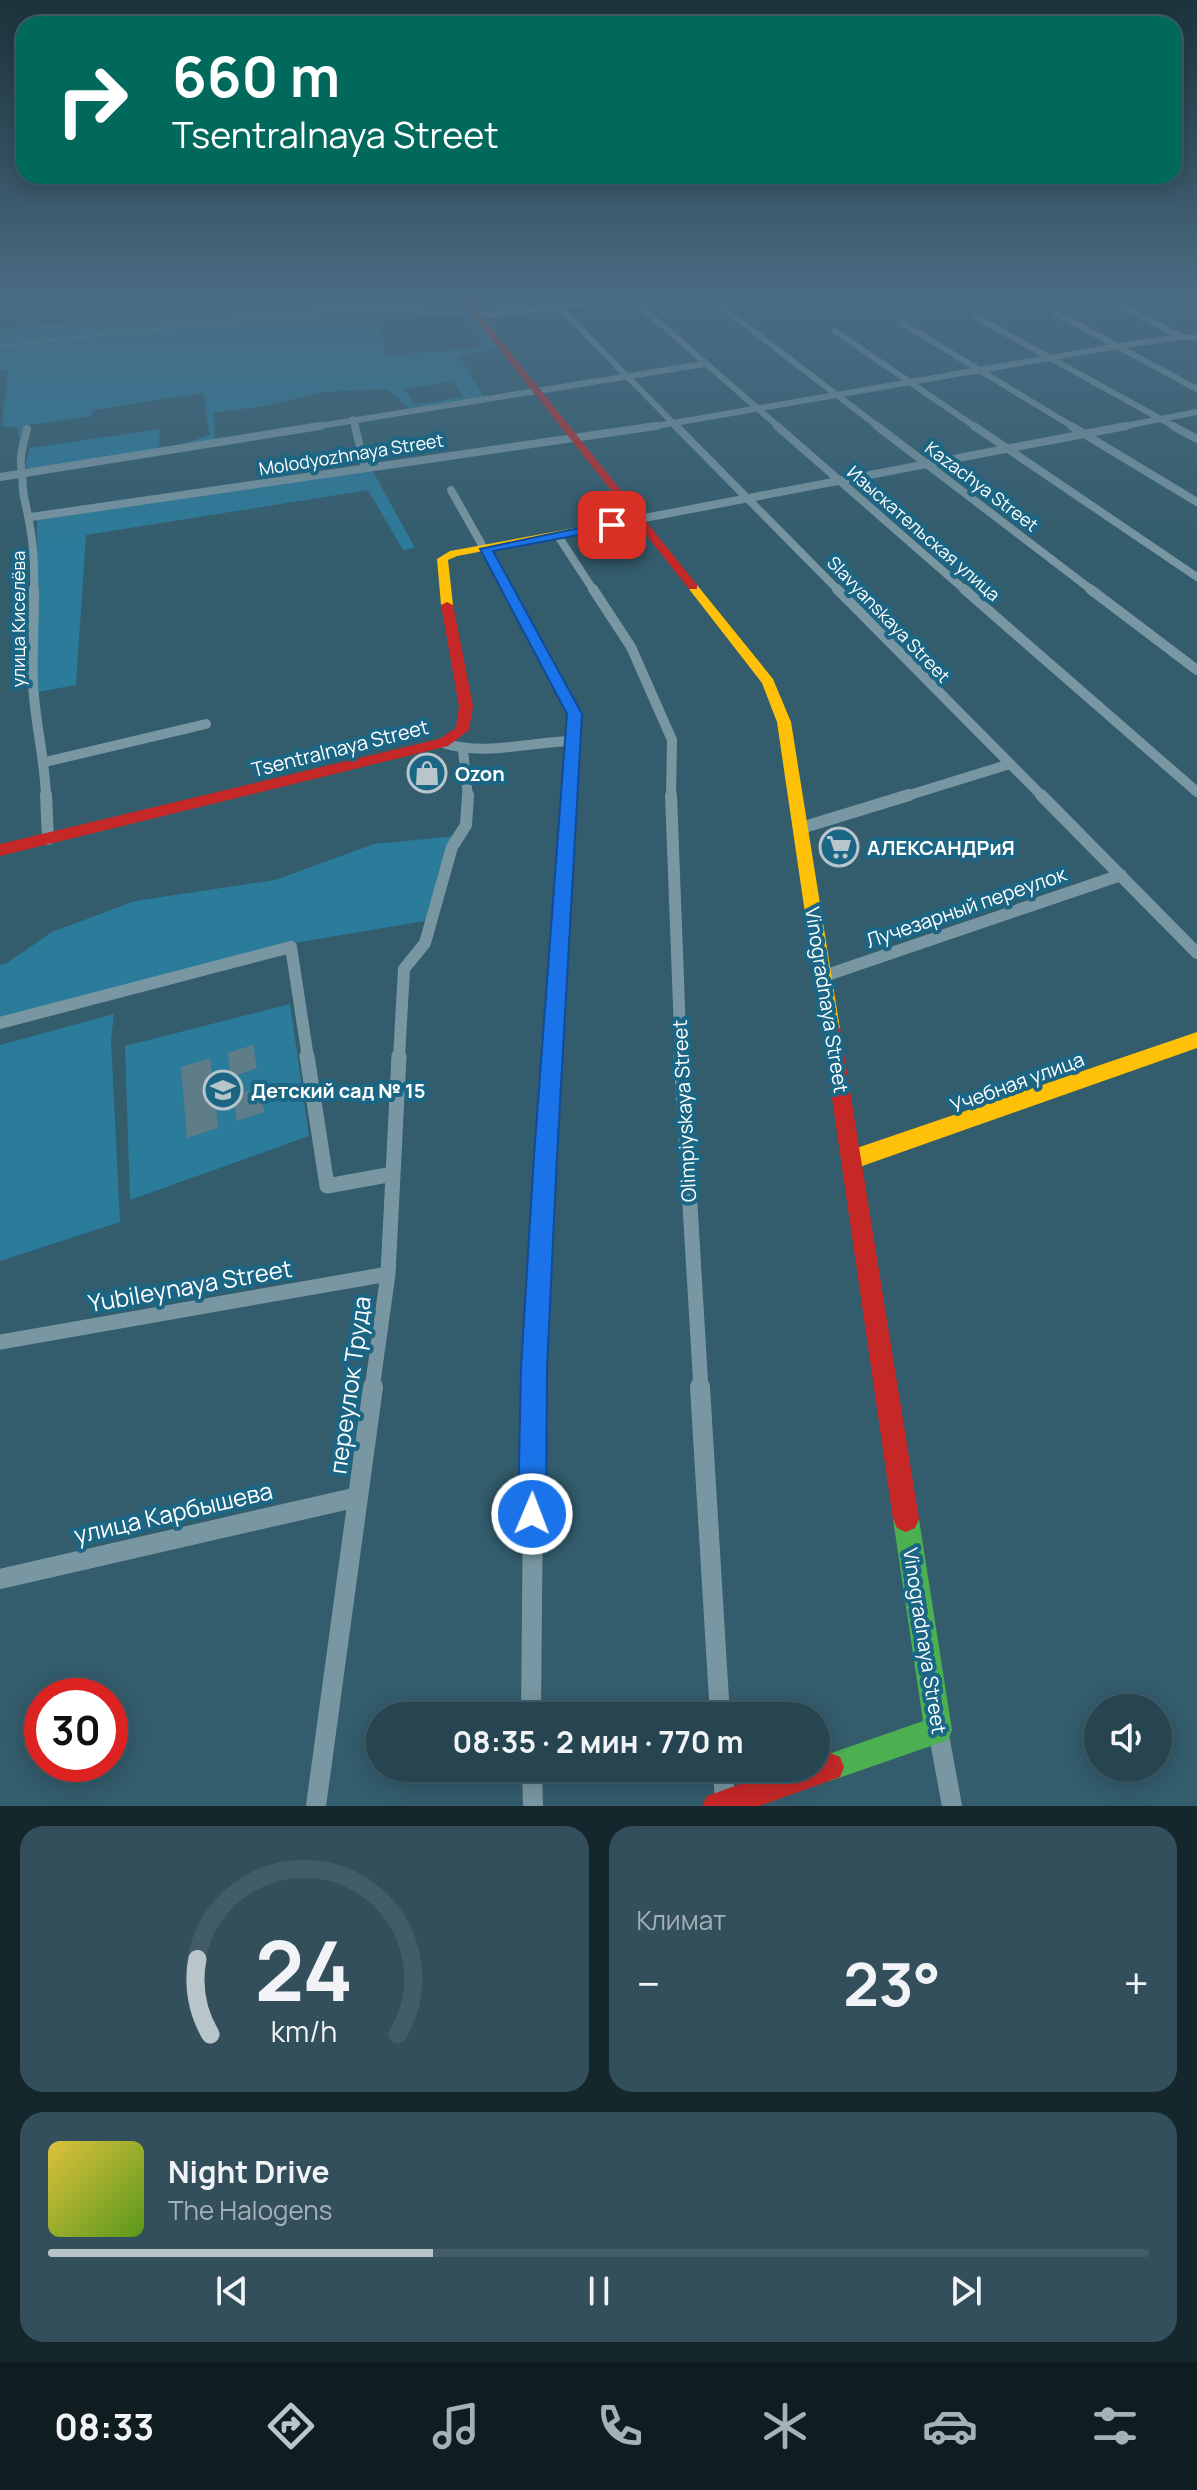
<!DOCTYPE html>
<html lang="ru">
<head>
<meta charset="utf-8">
<style>
  body { margin:0; font-family:Manrope,sans-serif; background:#324f5b; color:#f1f3f6; height:100vh; display:flex; flex-direction:column; font-size:30px; white-space:nowrap }
  * { box-sizing:border-box; margin:0 }
  p { font-size:26px; color:#a4b1b7 }
  .icon { flex:none; width:44px; height:44px; fill:none; stroke:currentColor; stroke-width:2; stroke-linecap:round; stroke-linejoin:round }
  .map { position:relative; height:1806px; overflow:hidden }
  .details { display:flex; flex-direction:column; gap:20px; padding:20px; background:#15262d; flex:1 }
  .details>* { flex:none }
  .top-card { position:absolute; left:16px; top:16px; width:1166px; height:168px; border-radius:24px; box-shadow:0 4px 20px #0003,0 0 0 2px #425d68; background:#00695c; color:#fff; overflow:hidden }
  .buttons { position:absolute; left:1084px; top:1694px; display:grid; gap:16px }
  .buttons a { display:grid; place-items:center; width:88px; height:88px; border-radius:50%; background:#264551; box-shadow:0 4px 20px #0003,0 0 0 2px #425d68; font-size:40px }
  .speed { position:absolute; left:24px; top:1678px; display:flex; gap:16px; font-size:40px; font-weight:700; text-align:center }
  .speed>* { display:grid; place-content:center; width:104px; height:104px; border-radius:50%; background:#264551; box-shadow:0 4px 20px #0003,0 0 0 2px #425d68; line-height:1 }
  .speed .limit { border:12px solid #d22; background:#fff; color:#111 }
  .pin { position:absolute; display:grid; place-items:center; width:68px; height:68px; color:#fff; margin:-34px; border-radius:16px; box-shadow:0 4px 12px #0006 }
  .me { position:absolute; width:88px; margin:-44px; rotate:1deg; stroke-linejoin:round; filter:drop-shadow(0 0 6px #0008) }
  .turn { display:flex; align-items:center; gap:28px; height:168px; padding:0 24px; font-size:36px }
  .turn .icon { width:104px; height:104px; stroke-width:2.5 }
  .turn b { display:block; font-size:56px; line-height:68px }
  .big { font-size:60px; font-weight:700; line-height:1.1 }
  .details .tile { flex:1; display:flex; flex-direction:column; justify-content:center; gap:12px; min-width:0; padding:0 28px; border-radius:24px; background:#324f5b }
  .details .dial { align-items:center; gap:0 }
  .dial svg { height:208px; overflow:visible; fill:none; stroke:#425d68; stroke-width:7; stroke-linecap:round; text-anchor:middle }
  .dial text { fill:#f1f3f6; stroke:none }
  .song { display:flex; align-items:center; gap:24px }
  .cover { width:96px; height:96px; border-radius:12px; background:linear-gradient(135deg,hsl(50 70% 55%),hsl(90 70% 35%)) }
  .played { height:8px; border-radius:4px; background:linear-gradient(90deg,#b8c6cc 35%,#425d68 35%) }
  .keys { display:flex; justify-content:space-around; direction:ltr }
  .heat { display:flex; justify-content:space-between; align-items:center; font-size:44px; direction:ltr }
  .details .tiles { flex:1; display:grid; gap:20px; grid-template-columns:1fr 1fr }
  .tile:last-child { grid-column:span 2 }
  .trip { position:absolute; left:366px; top:1702px; width:464px; height:80px; border-radius:40px; background:#264551; box-shadow:0 4px 20px #0003,0 0 0 2px #425d68; font-weight:700; line-height:80px; text-align:center }
  .tabs { display:flex; height:128px; justify-content:space-around; align-items:center; background:#0f1c20; color:#a4b1b7 }
  .tabs .icon { width:56px; height:56px }
  .tabs .current { color:#b8c6cc }
  .tabs b { font-size:36px; color:#f1f3f6 }
  .map>svg:first-child { display:block }
  .green { fill:#2b7b9a; fill-rule:evenodd }
  .lines { fill:none; stroke-linecap:round; stroke-linejoin:round }
  .stream { stroke:#578ca1; stroke-width:2 }
  .building { fill:#5e7d89 }
  .street-far5 { stroke:#7997a2; stroke-width:6 }
  .street-far4 { stroke:#7997a2; stroke-width:8 }
  .street-far3 { stroke:#7997a2; stroke-width:10 }
  .street-far2 { stroke:#7997a2; stroke-width:12 }
  .street-far1 { stroke:#7997a2; stroke-width:15 }
  .street { stroke:#7997a2; stroke-width:20 }
  .fast { fill:#4caf50; fill-rule:evenodd }
  .slow { fill:#ffc107; fill-rule:evenodd }
  .jam { fill:#c62828; fill-rule:evenodd }
  .route { fill:#1a73e8; stroke:#114b97; stroke-width:2 }
  .labels { text-anchor:middle; dominant-baseline:central; stroke-width:8; stroke-linejoin:round; paint-order:stroke }
  .far-street-label { font-size:18px; fill:#fff; stroke:#1b6684 }
  .street-label { font-size:20px; fill:#fff; stroke:#1b6684 }
  .poi-label { font-size:20px; font-weight:bold; fill:#fff; stroke:#1b6684; text-anchor:start }
  .near-street-label { font-size:24px; fill:#fff; stroke:#1b6684 }
</style>
</head>
<body>
<div class="map">
<svg width="1197" height="1806" viewBox="0 0 1197 1806">
  <rect width="100%" height="100%" fill="#335c6c"/>
  <path class="green" d="M81 298H460L467 307C415 314 362 308 309 311L0 345V330L74 322 81 318Z
    M468 298H593L526 306H474Z
    M998 298H1121L1177 332 1119 300 1019 309Z
    M469 309 481 327 472 329 464 315 377 320 387 355 483 348 474 331 484 330 500 349 458 355 485 398 409 408 388 389 323 392 269 405 214 413 215 440 179 445 210 435 203 393 93 410 92 416 30 425 24 428 23 437 18 438 19 428 2 426 8 370 0 371V347L311 312 390 310 435 313ZM453 381 463 397 415 405 404 389Z
    M160 429 159 446 154 450 29 469 25 465 30 448Z
    M371 468 415 548 403 550 368 490 86 535 76 685 38 692 37 520Z
    M456 836 430 920 288 944 0 1019V965L7 963 52 932 135 901 275 880 374 844Z
    M290 1004 309 1136 130 1200 125 1046Z
    M114 1014 111 1040 120 1222 0 1261V1045Z"/>
  <g class="lines">
    <path class="stream" d="M557 304 602 298
      M0 346 310 312 359 309 436 312 528 307"/>
  </g>
  <path class="building" d="M828 834H842L844 844H848L852 864 833 863Z
    M253 1045 257 1068 232 1077 234 1095 260 1087 264 1112 237 1121 234 1101 216 1107 218 1128 187 1138 181 1067 210 1058 212 1077 230 1071 228 1053Z"/>
  <g class="lines">
    <path class="street-far5" d="M631 298 780 428
      M710 298 880 428
      M1122 306 1179 336
      M559 307 678 428
      M1056 313 1197 389
      M478 316 632 298
      M976 317 1177 428
      M902 323 1075 428
      M835 331 977 428
      M353 419 355 428
      M307 428 704 364
      M645 428 1118 346 1180 337 1197 338
      M1115 428 1197 412"/>
    <path class="street-far4" d="M355 426 365 468
      M676 426 839 591
      M777 426 966 591
      M877 426 1093 591
      M974 426 1197 577
      M1071 426 1197 502
      M1173 426 1197 439
      M27 429C25 439 19 456 21 466 23 476 22 487 24 497 32 532 35 554 34 591
      M0 477 320 426
      M451 490 508 591
      M31 517 656 426
      M639 519 1126 426
      M558 536 594 591"/>
    <path class="street-far3" d="M34 589C34 620 32 652 33 684 35 723 45 759 46 797
      M507 589 574 714 568 797
      M593 589 631 647 672 740 671 797
      M837 589 1043 797
      M964 589 1197 792
      M1090 589 1197 670
      M443 743C486 757 531 741 575 741
      M463 750 468 797
      M45 762 206 724
      M903 797 1010 764"/>
    <path class="street-far2" d="M46 795 48 839
      M671 795 681 1058
      M1041 795 1197 953
      M801 828 909 795
      M824 976 1121 875
      M0 1023 291 947 308 1058
      M399 1058 404 969 425 943 452 847 466 825 468 795
      M550 1058 568 795"/>
    <path class="street-far1" d="M307 1056 327 1186 393 1174
      M681 1056 701 1389
      M0 1342 388 1274
      M372 1389 388 1274 399 1056
      M534 1389 551 1056"/>
    <path class="street" d="M700 1387 720 1716
      M0 1579 358 1497
      M531 1716 534 1387
      M938 1730 952 1806
      M532 1768 533 1806
      M723 1768 725 1803
      M316 1806 373 1387"/>
    <path class="fast" d="M906 1506 915 1510 919 1519 952 1730 948 1740 830 1781 820 1777 816 1768 820 1757 923 1721 893 1519 897 1510Z"/>
    <path class="slow" d="M639 516 643 517V521L457 556 448 560 453 605 447 608 441 605 437 559 450 551Z
      M689 585H697L773 679 791 722 840 1029 837 1035 831 1037 825 1035 822 1029 777 722 762 683 689 589Z
      M1197 1032V1048L851 1170 844 1167 841 1160 844 1153 851 1150Z"/>
    <path class="jam" d="M459 298H467L697 585V589H689Z
      M447 602 453 605 473 706 469 730 448 746 0 856V844L439 739 456 728 459 706 441 605Z
      M831 1021 837 1023 840 1029 919 1519 915 1528 906 1532 897 1528 893 1519 822 1029 825 1023Z
      M830 1753 840 1757 844 1767 840 1777 759 1806H702L707 1796 785 1768H816V1757Z"/>
  </g>
  <linearGradient id="sky" x2="0" y2="1"><stop stop-color="#1c333b"/><stop offset="0.54" stop-color="#4a6c83"/><stop offset="1" stop-color="#4a6c83" stop-opacity="0"/></linearGradient>
  <rect width="1197" height="551" fill="url(#sky)"/>
  <path class="route" d="M612 521 616 522V528L493 551 582 714 557 1156 547 1369 546 1514 542 1524 532 1529 522 1524 518 1514 521 1369 534 1156 567 714 480 549Z"/>
  <defs>
    <g id="shop-ring" transform="scale(2)"><circle r="9.5" fill="#1b6684" stroke="#b8c6cc" stroke-width="1.5"/><path d="M-5-2.5h2.3a2.7 3.5 0 0 1 5.4 0H5L5.5 6h-11ZM-1.5-2.5h3a1.5 2.3 0 0 0-3 0Z" fill="#b8c6cc"/></g>
    <g id="supermarket-ring" transform="scale(2)"><circle r="9.5" fill="#1b6684" stroke="#b8c6cc" stroke-width="1.5"/><path d="M-6-5.5h2.5l.6 2H6L4.5 2H-2.5L-4.4-4H-6ZM-1.5 3.2a1.3 1.3 0 1 0 .1 0ZM3 3.2a1.3 1.3 0 1 0 .1 0Z" fill="#b8c6cc"/></g>
    <g id="school-ring" transform="scale(2)"><circle r="9.5" fill="#1b6684" stroke="#b8c6cc" stroke-width="1.5"/><path d="M0-5L7-2L0 1L-7-2ZM-4 1L0 2.5L4 1V4Q0 6-4 4Z" fill="#b8c6cc"/></g>
  </defs>
  <g fill-rule="evenodd">
    <use href="#shop-ring" x="427" y="773"/>
    <use href="#supermarket-ring" x="839" y="847"/>
    <use href="#school-ring" x="223" y="1090"/>
  </g>
  <g class="labels">
    <g class="far-street-label">
      <text transform="translate(351 454) rotate(-9)">Molodyozhnaya Street</text>
      <text transform="translate(982 486) rotate(37)">Kazachya Street</text>
      <text transform="translate(924 533) rotate(41)">Изыскательская улица</text>
      <text transform="translate(18 619) rotate(-90)">улица Киселёва</text>
      <text transform="translate(889 619) rotate(46)">Slavyanskaya Street</text>
    </g>
    <g class="street-label">
      <text transform="translate(340 748) rotate(-14)">Tsentralnaya Street</text>
      <text transform="translate(966 907) rotate(-19)">Лучезарный переулок</text>
      <text transform="translate(827 1000) rotate(81)">Vinogradnaya Street</text>
      <text transform="translate(1017 1082) rotate(-20)">Учебная улица</text>
      <text transform="translate(684 1111) rotate(-93)">Olimpiyskaya Street</text>
      <text transform="translate(925 1641) rotate(81)">Vinogradnaya Street</text>
    </g>
    <g class="poi-label">
      <text x="455" y="773">Ozon</text>
      <text x="867" y="847">АЛЕКСАНДРиЯ</text>
      <text x="251" y="1090">Детский сад № 15</text>
    </g>
    <g class="near-street-label">
      <text transform="translate(190 1285) rotate(-10)">Yubileynaya Street</text>
      <text transform="translate(349 1385) rotate(-82)">переулок Труда</text>
      <text transform="translate(173 1512) rotate(-13)">улица Карбышева</text>
    </g>
  </g>
</svg>
<div class="buttons">
<a><svg class="icon" aria-label="sound" viewBox="0 0 24 24"><path d="M4 9h4l5-4v14l-5-4H4zM17 9q2 3 0 6"/></svg></a>
</div>
<div class="speed"><div class="limit">30</div></div>
<div class="pin" style="left:612px;top:525px;background:#d93025"><svg class="icon" aria-label="arrive" viewBox="0 0 24 24"><path d="M6 21V4h12l-3 4 3 4H6"/></svg></div>
<svg class="me" style="left:532px;top:1514px" viewBox="-20 -20 40 40"><circle r="17" fill="#1a73e8" stroke="#fff" stroke-width="3"/><path d="M0-11L8 9 0 5-8 9z" fill="#fff"/></svg>
<div class="trip">08:35 · 2 мин · 770 m</div>
<div class="top-card">
<div class="turn"><svg class="icon" aria-label="right" viewBox="0 0 24 24"><path d="M7 20v-9h11M14 6l5 5-5 5"/></svg><div><b>660 m</b>Tsentralnaya Street</div></div>
</div>
</div>
<section class="details">
<div class="tiles">
<div class="tile dial"><svg viewBox="0 0 100 80">
<path d="M14 69A42 42 0 1 1 86 69"/>
<path d="M14 69A42 42 0 0 1 9 40" stroke="#b8c6cc"/>
<text x="50" y="56" font-size="32" font-weight="700">24</text>
<text x="50" y="72" font-size="11">km/h</text>
</svg></div>
<div class="tile"><p>Климат</p>
<div class="heat"><a>−</a><b class="big">23°</b><a>+</a></div>
</div>
<div class="tile">
<div class="song"><i class="cover"></i><div><b>Night Drive</b><p>The Halogens</p></div></div>
<div class="played"></div>
<div class="keys"><svg class="icon" aria-label="previous" viewBox="0 0 24 24"><path d="M18 5L8 12l10 7zM5 5v14"/></svg><svg class="icon" aria-label="pause" viewBox="0 0 24 24"><path d="M8 5v14M16 5v14"/></svg><svg class="icon" aria-label="next" viewBox="0 0 24 24"><path d="M6 5l10 7-10 7zM19 5v14"/></svg></div>
</div>
</div>
</section>
<nav class="tabs">
<b>08:33</b>
<svg class="icon current" aria-label="directions" viewBox="0 0 24 24"><path d="M12 3l9 9-9 9-9-9zM9 14v-3h6M13 9l2 2-2 2"/></svg>
<svg class="icon" aria-label="music" viewBox="0 0 24 24"><path d="M9 18V5l10-2v13"/><circle cx="6" cy="18" r="3"/><circle cx="16" cy="16" r="3"/></svg>
<svg class="icon" aria-label="phone" viewBox="0 0 24 24"><path d="M5 4h4l2 5-3 2q2 4 5 5l2-3 5 2v4C11 20 4 13 5 4z"/></svg>
<svg class="icon" aria-label="climate" viewBox="0 0 24 24"><path d="M12 3v18M4 7l16 10M4 17L20 7"/></svg>
<svg class="icon" aria-label="car" viewBox="0 0 24 24"><path d="M5 17H2v-5l4-1 3-4h7l3 4 3 1v5h-3M9 17h6M6 11h13"/><circle cx="7" cy="17" r="2"/><circle cx="17" cy="17" r="2"/></svg>
<svg class="icon" aria-label="filters" viewBox="0 0 24 24"><path d="M4 7h16M4 17h16"/><circle cx="9" cy="7" r="2"/><circle cx="15" cy="17" r="2"/></svg>
</nav>
</body>
</html>
